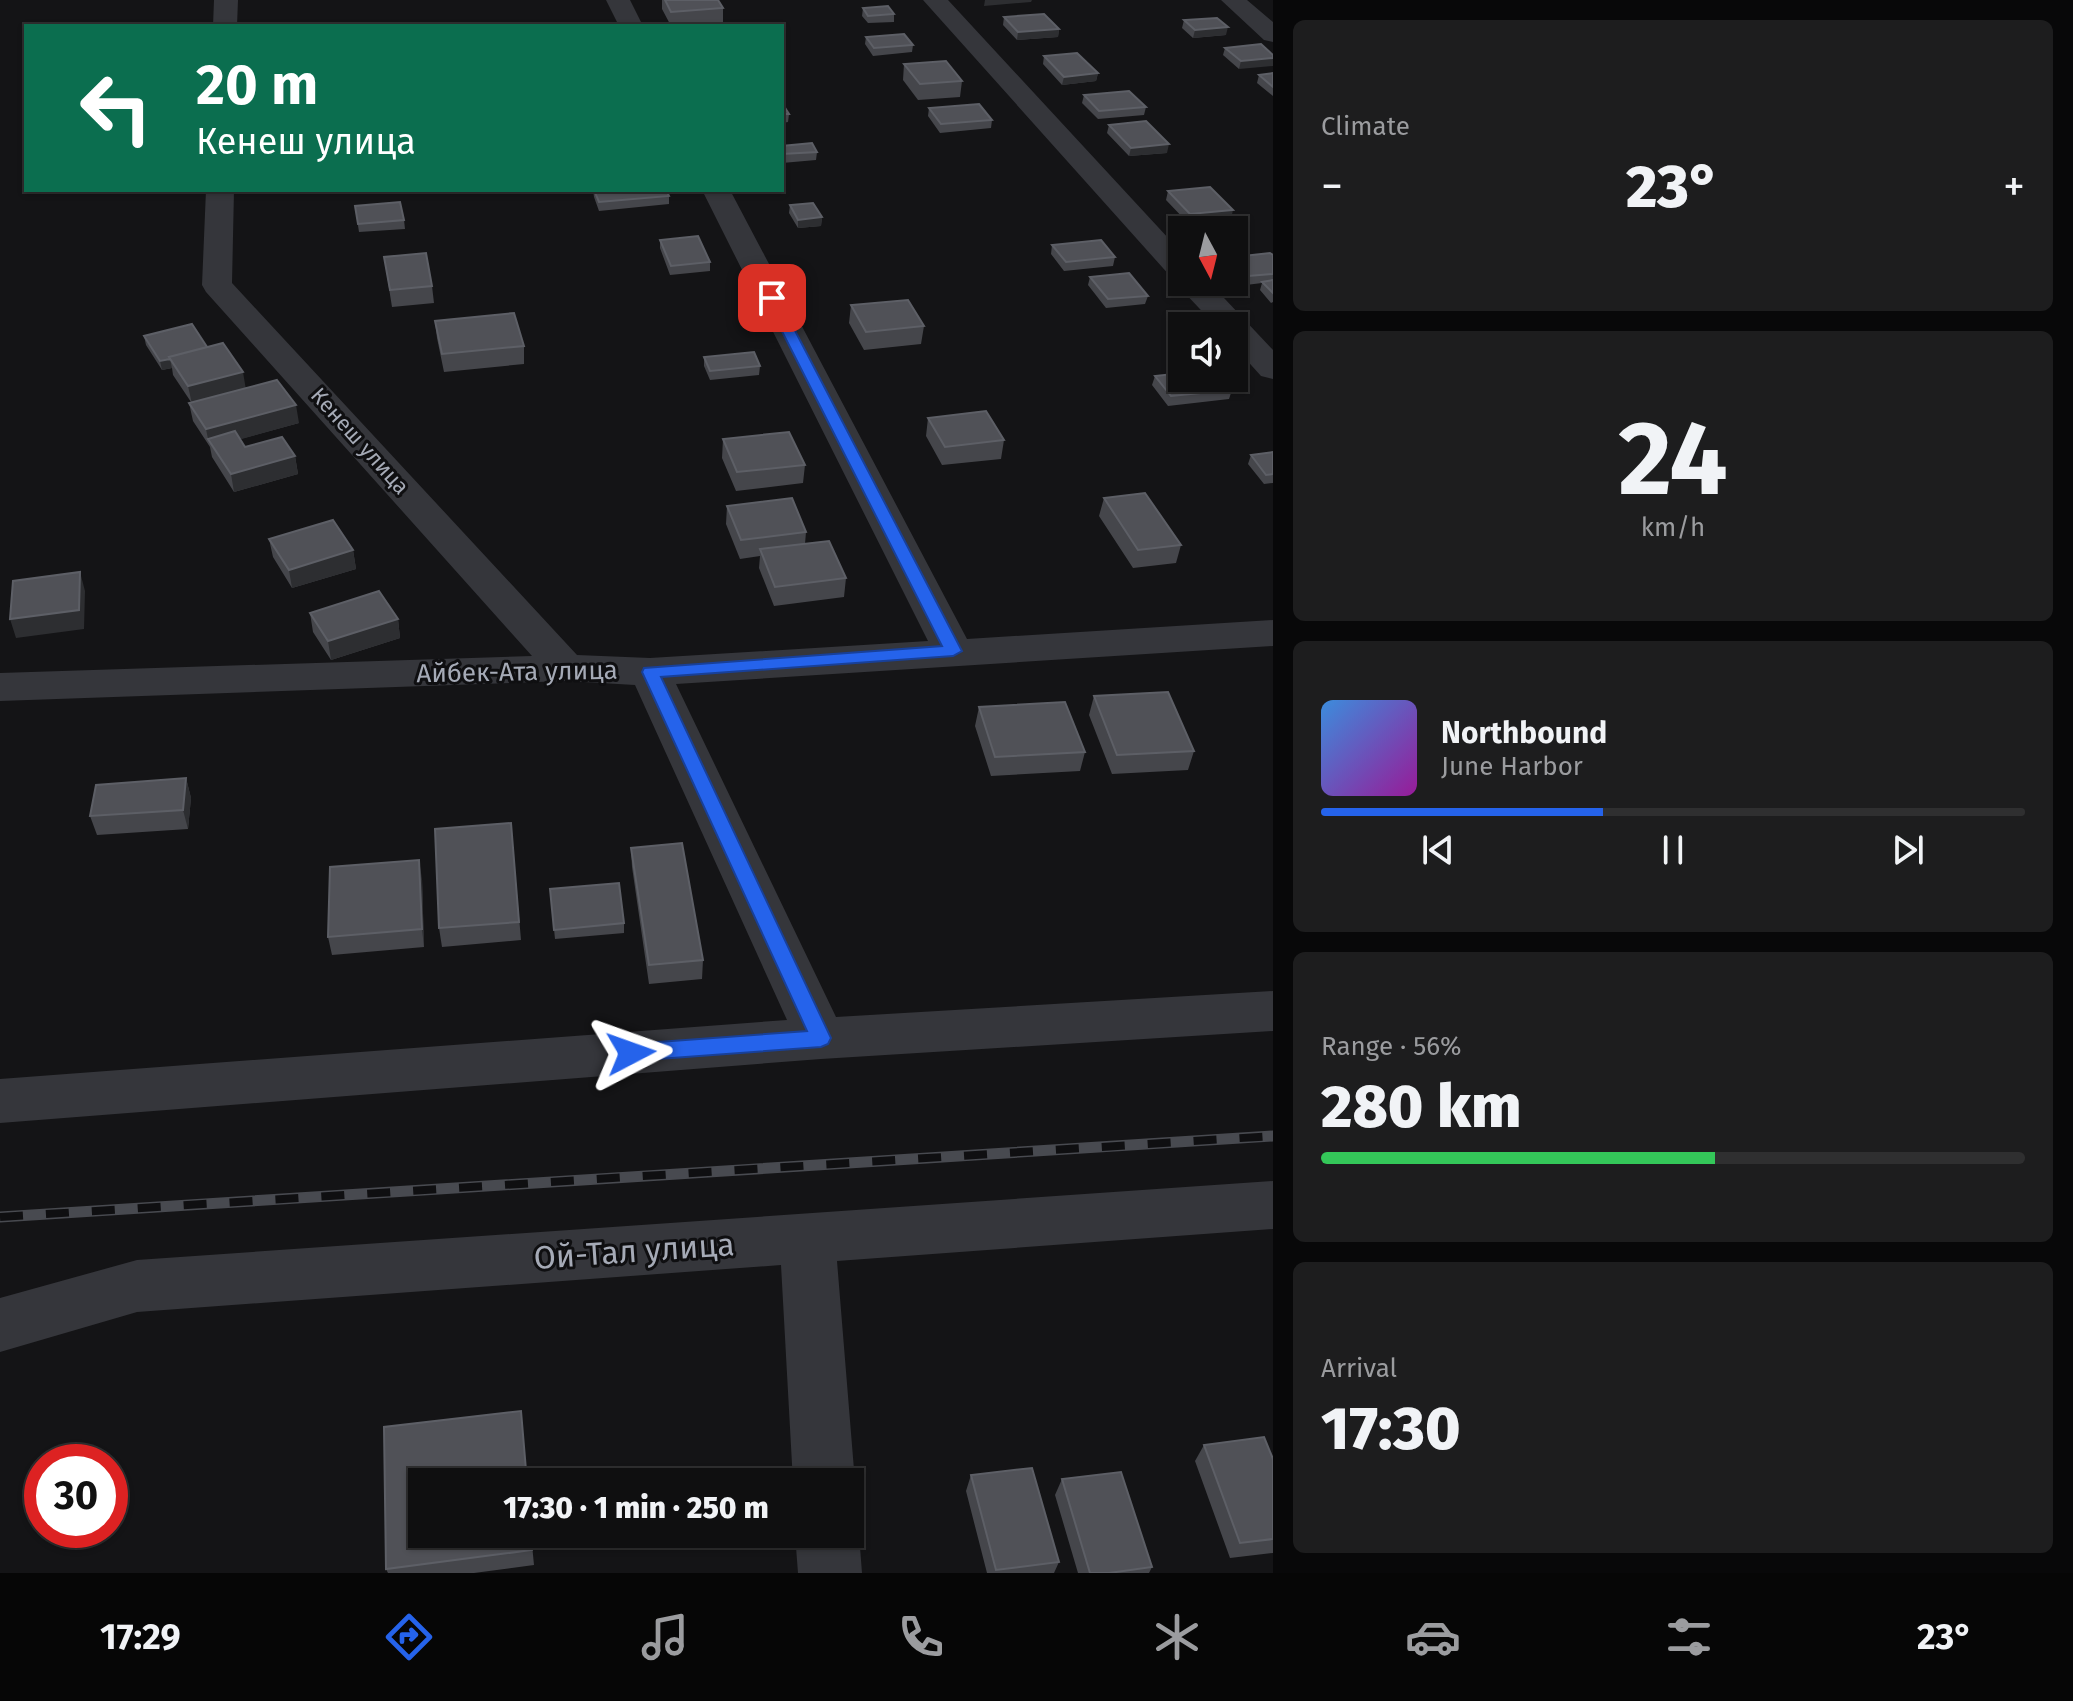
<!DOCTYPE html>
<html lang="en">
<head>
<meta charset="utf-8">
<style>
  body { margin:0; font-family:"Fira Sans",sans-serif; background:#1d1d1e; color:#f1f3f6; height:100vh; display:flex; flex-direction:column; font-size:30px; white-space:nowrap }
  * { box-sizing:border-box; margin:0 }
  p { font-size:26px; color:#9b9c9f }
  .icon { flex:none; width:44px; height:44px; fill:none; stroke:currentColor; stroke-width:2; stroke-linecap:round; stroke-linejoin:round }
  .map { position:relative; flex:1; overflow:hidden }
  .sheet { display:flex; flex-direction:column; gap:20px; padding:20px; background:#080809; width:800px }
  .sheet>* { flex:none }
  .guide { position:absolute; left:24px; top:24px; width:760px; height:168px; border-radius:0px; box-shadow:0 2px 6px #0004,0 0 0 2px #2f2f30; background:#0b6e4f; color:#fff; overflow:hidden }
  .needle { width:52px; rotate:173deg }
  .controls { position:absolute; left:1168px; top:216px; display:grid; gap:16px }
  .controls a { display:grid; place-items:center; width:80px; height:80px; border-radius:0px; background:#0f0f10; box-shadow:0 2px 6px #0004,0 0 0 2px #2f2f30; font-size:40px }
  .speed { position:absolute; left:24px; top:1444px; display:flex; gap:16px; font-size:40px; font-weight:700; text-align:center }
  .speed>* { display:grid; place-content:center; width:104px; height:104px; border-radius:50%; background:#0f0f10; box-shadow:0 2px 6px #0004,0 0 0 2px #2f2f30; line-height:1 }
  .speed .limit { border:12px solid #d22; background:#fff; color:#111 }
  .pin { position:absolute; display:grid; place-items:center; width:68px; height:68px; color:#fff; margin:-34px; border-radius:16px; box-shadow:0 4px 12px #0006 }
  .me { position:absolute; width:88px; margin:-44px; rotate:86deg; stroke-linejoin:round; filter:drop-shadow(0 0 6px #0008) }
  .turn { display:flex; align-items:center; gap:28px; height:168px; padding:0 40px; font-size:36px }
  .turn .icon { width:104px; height:104px; stroke-width:2.5 }
  .turn b { display:block; font-size:56px; line-height:68px }
  .big { font-size:60px; font-weight:800; line-height:1.1 }
  .sheet .widget { flex:1; display:flex; flex-direction:column; justify-content:center; gap:12px; min-width:0; padding:0 28px; border-radius:12px; background:#1d1d1e }
  .sheet .dial { align-items:center; gap:0 }
  .dial b { font-size:104px; line-height:1 }
  .song { display:flex; align-items:center; gap:24px }
  .cover { width:96px; height:96px; border-radius:12px; background:linear-gradient(135deg,hsl(210 70% 55%),hsl(300 70% 35%)) }
  .played { height:8px; border-radius:4px; background:linear-gradient(90deg,#2563eb 40%,#2f2f30 40%) }
  .keys { display:flex; justify-content:space-around; direction:ltr }
  .heat { display:flex; justify-content:space-between; align-items:center; font-size:44px; direction:ltr }
  .charge { height:12px; border-radius:6px; background:linear-gradient(90deg,#34c759 56%,#2f2f30 0) }
  .trip { position:absolute; left:408px; top:1468px; width:456px; height:80px; border-radius:0px; background:#0f0f10; box-shadow:0 2px 6px #0004,0 0 0 2px #2f2f30; font-weight:800; line-height:80px; text-align:center }
  .tab-bar { display:flex; height:128px; justify-content:space-around; align-items:center; background:#060606; color:#9b9c9f }
  .tab-bar .icon { width:56px; height:56px }
  .tab-bar .active { color:#2563eb }
  .tab-bar b { font-size:36px; color:#f1f3f6 }
  main { display:flex; flex:1; min-height:0 }
  .map>svg:first-child { display:block }
  .lines { fill:none; stroke-linecap:round; stroke-linejoin:round }
  .minor { fill:#35363b; fill-rule:evenodd }
  .rail-casing { stroke:#484a50; stroke-width:11 }
  .rail { stroke:#0f0f11; stroke-width:8; stroke-dasharray:23; stroke-linecap:butt }
  .wall { fill:#45464b }
  .shaded-wall { fill:#2d2e31 }
  .building { fill:#505157; stroke:#5d5f66; stroke-width:2 }
  .route { fill:#2563eb; stroke:#184099; stroke-width:2 }
  .labels { text-anchor:middle; dominant-baseline:central; stroke-width:6; stroke-linejoin:round; paint-order:stroke }
  .far-street-label { font-size:22px; fill:#a5aab6; stroke:#0f0f11 }
  .street-label { font-size:26px; fill:#a5aab6; stroke:#0f0f11 }
  .near-street-label { font-size:32px; fill:#a5aab6; stroke:#0f0f11 }
</style>
</head>
<body>
<main>
<div class="map">
<svg width="1273" height="1573" viewBox="0 0 1273 1573">
  <rect width="100%" height="100%" fill="#141416"/>
  <g class="lines">
    <path class="minor" d="M214 0H238L237 26H213Z
      M606 0H630L643 26H619Z
      M923 0H948L1182 253V282H1209L1273 350V379L1261 376 1234 346V326H1216L1181 289 1177 282 1179 279 1171 277Z
      M1221 0H1247L1273 22V42L1264 40Z
      M206 190H234L232 283 577 655 650 658 928 641 702 190H730L967 639 1273 620V646L676 684 836 1017 1273 991V1031L821 1059 0 1123V1079L787 1020 635 685 566 681 0 701V673L532 656 206 292 202 285Z
      M1273 1181V1229L837 1261 855 1482 850 1494V1482H793L781 1265 137 1312 0 1352V1298L137 1260Z
      M850 1513 859 1534 862 1573H798L795 1534H850Z"/>
    <g class="rail-casing">
      <path id="rail" d="M0 1217 1273 1136"/>
    </g>
    <use href="#rail" class="rail"/>
  </g>
  <path class="wall" d="M662 0H718L723 8V23L671 26 662 9Z
    M863 8 894 14V22L868 23 862 16Z
    M1004 17 1059 29 1058 37 1017 40 1003 25Z
    M1184 20 1226 35 1193 38 1182 28Z
    M866 37 913 45 912 52 873 56 865 44Z
    M1261 44 1239 69 1223 55 1225 48Z
    M1044 56 1098 73 1096 81 1062 85 1043 64Z
    M904 64 962 81 960 97 918 100 903 80Z
    M1273 73V96L1257 83 1259 75Z
    M1084 95 1146 107 1144 115 1098 119 1082 103Z
    M782 103 789 114 788 122 782 123Z
    M929 108 992 120 991 128 940 133 928 116Z
    M1109 125 1167 153 1129 156 1107 133Z
    M782 146 817 152 816 160 782 163Z
    M593 190 669 196V204L599 211 594 197Z
    M1168 191 1231 219 1188 223 1166 200Z
    M790 205 822 217 821 226 798 228 789 213Z
    M355 206 404 220 405 229 359 232Z
    M660 240 710 262V271L670 275 660 248Z
    M1052 245 1115 257 1113 266 1064 271 1051 254Z
    M1273 255V302L1271 303 1260 290 1262 283 1246 285 1234 272V257Z
    M384 257 432 286 434 303 392 307Z
    M1090 277 1148 296 1145 304 1106 308 1088 285Z
    M851 305 924 326 921 344 864 350 849 323Z
    M435 321 524 346V364L444 372 437 338Z
    M144 336 207 347 246 388 299 423 240 439 245 447 295 456 298 474 234 492 212 457 210 447 193 421 189 403 191 402 173 375 172 368 162 370 146 345Z
    M704 357 760 366 759 375 710 380 704 366Z
    M1155 376 1232 390 1229 399 1168 406 1152 385Z
    M928 418 1004 440 1001 459 942 465 926 436Z
    M723 439 805 465 803 483 736 491 722 458Z
    M1273 452V483L1264 484 1248 464 1251 455Z
    M1104 498 1181 545 1176 563 1133 568 1099 516Z
    M727 506 806 532 805 544 846 578 844 597 774 606 759 568 760 556 740 559 726 524Z
    M269 539 353 550 356 569 292 588 273 557Z
    M310 613 398 619 400 638 331 660 313 632Z
    M1094 696 1194 751 1188 770 1112 774 1089 715Z
    M979 707 1085 752 1080 771 991 776 975 726Z
    M186 778 191 798 188 829 97 835 90 816Z
    M511 823 521 940 442 947 439 928Z
    M631 848 703 960 702 979 649 984 632 867Z
    M422 879 424 947 332 955 328 937Z
    M550 889 624 923V933L555 939Z
    M1204 1445 1273 1459V1553L1230 1558 1195 1461Z
    M971 1475 1059 1562 1054 1573H987L966 1491Z
    M1062 1479 1152 1567 1149 1573H1078L1055 1495Z
    M531 1534 534 1565 474 1573H388L386 1569Z"/>
  <path class="shaded-wall" d="M985 0H1032L1031 2 984 6Z
    M1228 27 1226 35 1193 38 1195 30Z
    M1059 29 1058 37 1017 40 1018 32Z
    M1273 58V66L1239 69 1241 61Z
    M1098 73 1096 81 1062 85 1064 77Z
    M1169 144 1167 153 1129 156 1131 148Z
    M1233 210 1231 219 1188 223 1190 214Z
    M822 217 821 226 798 228V220Z
    M170 359 172 368 162 370 160 361Z
    M243 372 246 390 192 404 188 386Z
    M296 405 299 423 213 447 208 439 206 429Z
    M295 456 298 474 234 492 231 474Z
    M353 550 356 569 292 588 289 570Z
    M80 572 85 591 84 629 16 638 10 619Z
    M398 619 400 638 331 660 328 641Z
    M186 778 191 798 188 829 183 810Z
    M419 860 422 879 424 947 422 929Z"/>
  <path class="building" d="M665 0H718L723 8 671 12Z
    M888 6 894 14 868 16 863 8Z
    M1044 14 1059 29 1018 32 1004 17Z
    M1217 18 1228 27 1195 30 1184 20Z
    M904 34 913 45 874 48 866 37Z
    M1261 44 1273 55V58L1241 61 1225 48Z
    M1077 53 1098 73 1064 77 1044 56Z
    M946 61 962 81 920 84 904 64Z
    M1273 73V87L1259 75Z
    M1129 91 1146 107 1099 111 1084 95Z
    M782 103 789 114H782Z
    M979 104 992 120 941 124 929 108Z
    M1146 121 1169 144 1131 148 1109 125Z
    M812 143 817 152 782 154V146Z
    M1210 187 1233 210 1190 214 1168 191Z
    M594 190H666L669 196 599 202Z
    M400 202 404 220 358 224 355 206Z
    M813 203 822 217 798 220 790 205Z
    M698 236 710 262 671 266 660 240Z
    M1101 240 1115 257 1066 262 1052 245Z
    M426 253 432 286 390 290 384 257Z
    M1270 253 1273 255V274L1248 276 1234 261V257Z
    M1129 273 1148 296 1108 299 1090 277Z
    M1273 280V293L1262 282Z
    M908 300 924 326 866 332 851 305Z
    M514 313 524 346 442 354 435 321Z
    M192 324 207 347 169 357 170 359 160 361 144 336Z
    M223 343 243 372 188 386 169 357Z
    M754 352 760 366 710 371 704 357Z
    M1182 373V378H1222L1232 390 1171 396 1155 376Z
    M277 380 296 405 206 429 189 403Z
    M986 411 1004 440 945 447 928 418Z
    M235 431 245 447 282 437 295 456 231 474 208 439Z
    M789 432 805 465 737 472 723 439Z
    M1273 452V474L1266 475 1251 455Z
    M1145 493 1181 545 1138 550 1104 498Z
    M792 498 806 532 741 540 727 506Z
    M333 520 353 550 289 570 269 539Z
    M829 541 846 578 775 587 760 549Z
    M80 572 79 610 10 619 13 581Z
    M379 591 398 619 328 641 310 613Z
    M1168 692 1194 751 1117 755 1094 696Z
    M1065 702 1085 752 995 757 979 707Z
    M186 778 183 810 90 816 96 785Z
    M511 823 519 922 439 928 435 829Z
    M682 843 703 960 649 965 631 848Z
    M419 860 422 929 328 937 330 867Z
    M619 883 624 923 554 930 550 889Z
    M521 1411 527 1482H422V1534H531L532 1550 386 1569 384 1427Z
    M1264 1437 1273 1459V1539L1240 1543 1204 1445Z
    M1032 1468 1059 1562 996 1570 971 1475Z
    M1121 1472 1152 1567 1109 1573H1090L1062 1479Z"/>
  <path class="route" d="M772 295 778 298 962 651 953 656 661 677 831 1038 828 1044 821 1047 631 1061 624 1059 621 1053 624 1046 631 1044 807 1031 642 672 644 668 942 646 765 298Z"/>
  <g class="labels">
    <g class="far-street-label">
      <text transform="translate(360 441) rotate(48)">Кенеш улица</text>
    </g>
    <g class="street-label">
      <text transform="translate(517 672) rotate(-1)">Айбек-Ата улица</text>
    </g>
    <g class="near-street-label">
      <text transform="translate(634 1251) rotate(-4)">Ой-Тал улица</text>
    </g>
  </g>
</svg>
<div class="controls">
<a><svg class="needle" viewBox="-14 -14 28 28"><path d="M0-13l5 13h-10z" fill="#e53935"/><path d="M0 13l5-13h-10z" fill="#9b9c9f"/></svg></a>
<a><svg class="icon" aria-label="sound" viewBox="0 0 24 24"><path d="M4 9h4l5-4v14l-5-4H4zM17 9q2 3 0 6"/></svg></a>
</div>
<div class="speed"><div class="limit">30</div></div>
<div class="pin" style="left:772px;top:298px;background:#d93025"><svg class="icon" aria-label="arrive" viewBox="0 0 24 24"><path d="M6 21V4h12l-3 4 3 4H6"/></svg></div>
<svg class="me" style="left:631px;top:1053px" viewBox="-20 -20 40 40"><path d="M0-17L14 15 0 8-14 15z" fill="#2563eb" stroke="#fff" stroke-width="4"/></svg>
<div class="trip">17:30 · 1 min · 250 m</div>
<div class="guide">
<div class="turn"><svg class="icon" aria-label="left" viewBox="0 0 24 24"><path d="M17 20v-9H6M10 6l-5 5 5 5"/></svg><div><b>20 m</b>Кенеш улица</div></div>
</div>
</div>
<section class="sheet">
<div class="widget"><p>Climate</p>
<div class="heat"><a>−</a><b class="big">23°</b><a>+</a></div>
</div>
<div class="widget dial"><b>24</b><p>km/h</p></div>
<div class="widget">
<div class="song"><i class="cover"></i><div><b>Northbound</b><p>June Harbor</p></div></div>
<div class="played"></div>
<div class="keys"><svg class="icon" aria-label="previous" viewBox="0 0 24 24"><path d="M18 5L8 12l10 7zM5 5v14"/></svg><svg class="icon" aria-label="pause" viewBox="0 0 24 24"><path d="M8 5v14M16 5v14"/></svg><svg class="icon" aria-label="next" viewBox="0 0 24 24"><path d="M6 5l10 7-10 7zM19 5v14"/></svg></div>
</div>
<div class="widget"><p>Range · 56%</p><b class="big">280 km</b><div class="charge"></div></div>
<div class="widget"><p>Arrival</p><b class="big">17:30</b></div>
</section>
</main>
<nav class="tab-bar">
<b>17:29</b>
<svg class="icon active" aria-label="directions" viewBox="0 0 24 24"><path d="M12 3l9 9-9 9-9-9zM9 14v-3h6M13 9l2 2-2 2"/></svg>
<svg class="icon" aria-label="music" viewBox="0 0 24 24"><path d="M9 18V5l10-2v13"/><circle cx="6" cy="18" r="3"/><circle cx="16" cy="16" r="3"/></svg>
<svg class="icon" aria-label="phone" viewBox="0 0 24 24"><path d="M5 4h4l2 5-3 2q2 4 5 5l2-3 5 2v4C11 20 4 13 5 4z"/></svg>
<svg class="icon" aria-label="climate" viewBox="0 0 24 24"><path d="M12 3v18M4 7l16 10M4 17L20 7"/></svg>
<svg class="icon" aria-label="car" viewBox="0 0 24 24"><path d="M5 17H2v-5l4-1 3-4h7l3 4 3 1v5h-3M9 17h6M6 11h13"/><circle cx="7" cy="17" r="2"/><circle cx="17" cy="17" r="2"/></svg>
<svg class="icon" aria-label="filters" viewBox="0 0 24 24"><path d="M4 7h16M4 17h16"/><circle cx="9" cy="7" r="2"/><circle cx="15" cy="17" r="2"/></svg>
<b>23°</b>
</nav>
</body>
</html>
